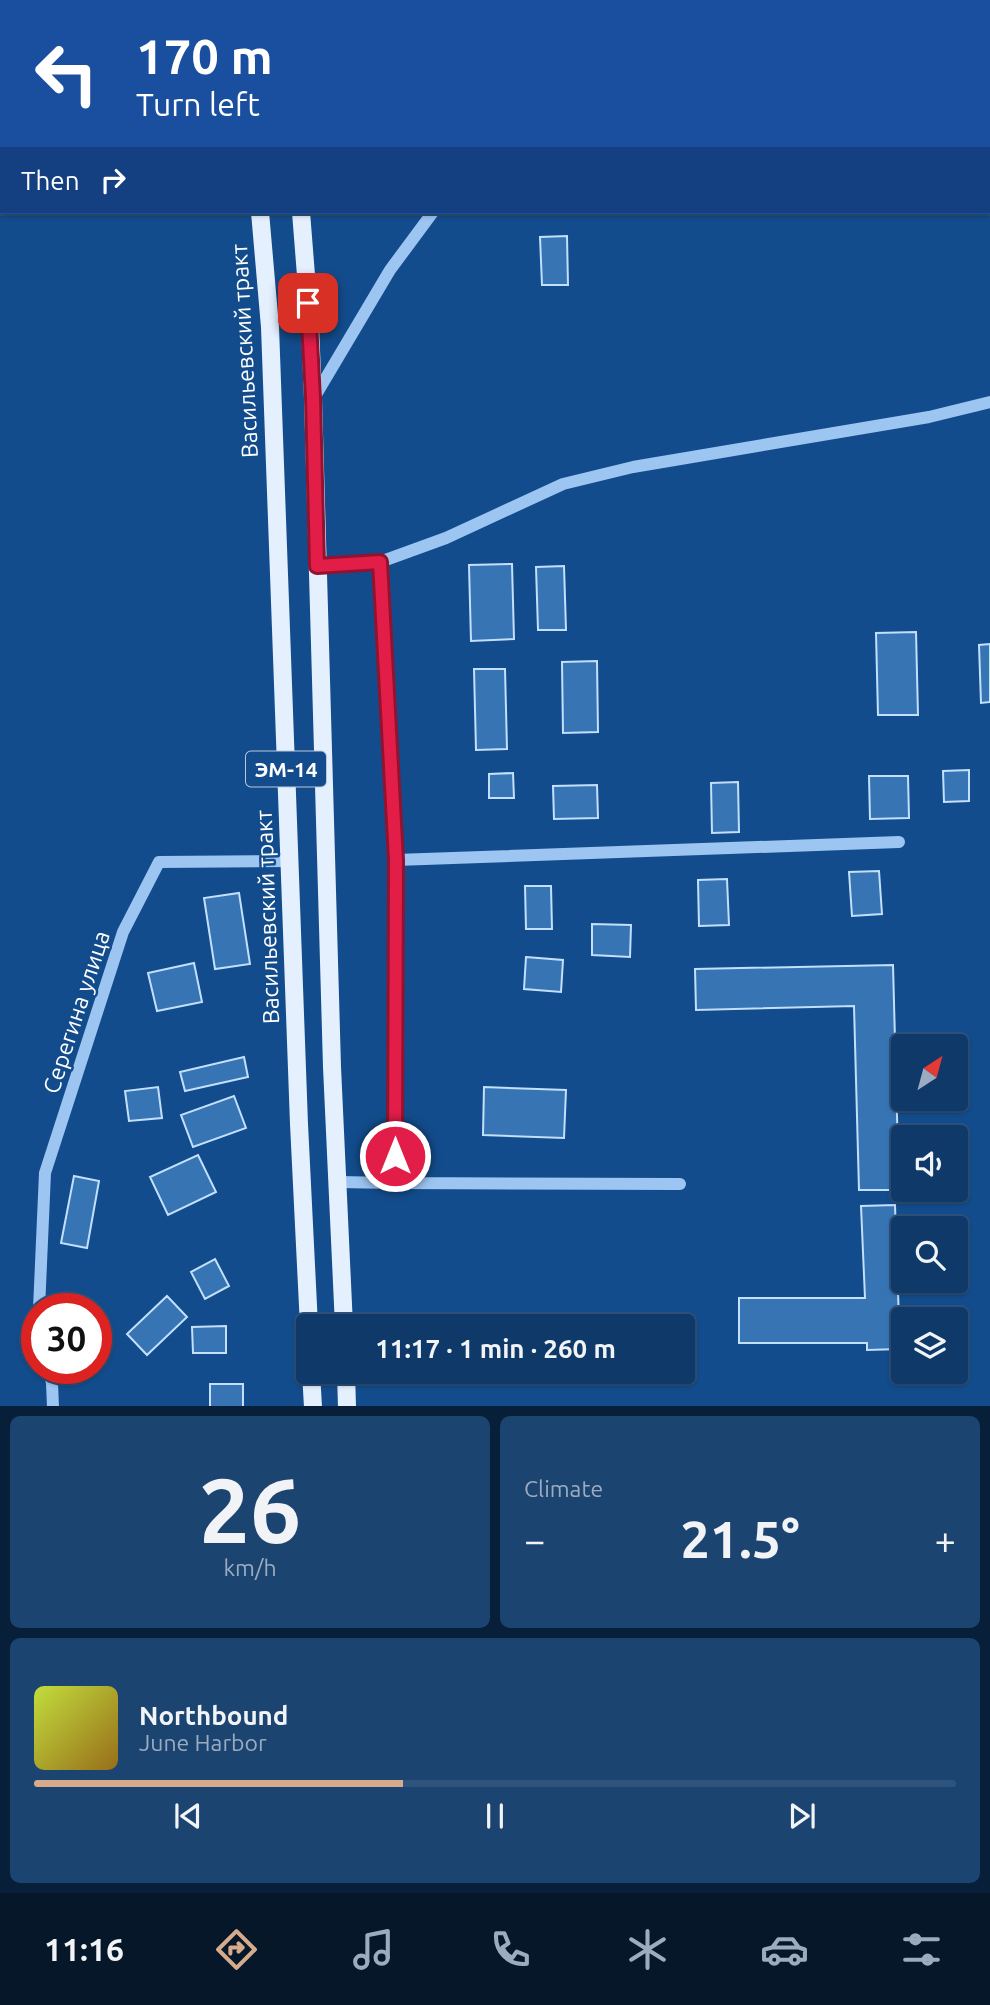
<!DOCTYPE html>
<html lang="en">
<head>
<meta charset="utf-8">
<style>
  body { margin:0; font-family:Ubuntu,sans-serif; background:#1c4471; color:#f1f3f6; height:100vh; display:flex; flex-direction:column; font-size:26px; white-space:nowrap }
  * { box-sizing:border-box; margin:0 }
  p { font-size:23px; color:#9bacc0 }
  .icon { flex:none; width:38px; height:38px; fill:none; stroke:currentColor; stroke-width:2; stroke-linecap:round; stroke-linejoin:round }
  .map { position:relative; height:1406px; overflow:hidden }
  .panel { display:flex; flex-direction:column; gap:10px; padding:10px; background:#081f3a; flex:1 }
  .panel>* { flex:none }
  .hud { position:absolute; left:0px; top:0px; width:990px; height:214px; box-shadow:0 2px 5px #0004,0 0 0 2px #2e537d; background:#1a4fa0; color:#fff; overflow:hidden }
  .needle { width:46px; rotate:36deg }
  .buttons { position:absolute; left:891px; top:1034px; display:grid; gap:14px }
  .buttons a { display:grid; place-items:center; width:77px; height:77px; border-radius:7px; background:#0e3969; box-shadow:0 2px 5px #0004,0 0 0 2px #2e537d; font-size:35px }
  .speed { position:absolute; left:21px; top:1293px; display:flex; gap:14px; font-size:35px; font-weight:700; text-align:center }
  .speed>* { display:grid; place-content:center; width:91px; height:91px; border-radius:50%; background:#0e3969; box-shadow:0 2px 5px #0004,0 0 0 2px #2e537d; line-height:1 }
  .speed .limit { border:10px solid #d22; background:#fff; color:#111 }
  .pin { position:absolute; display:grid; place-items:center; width:60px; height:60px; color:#fff; margin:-30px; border-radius:14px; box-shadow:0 4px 10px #0006 }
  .me { position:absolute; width:77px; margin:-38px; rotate:0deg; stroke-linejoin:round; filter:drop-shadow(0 0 5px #0008) }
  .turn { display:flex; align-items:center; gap:24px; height:147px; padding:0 21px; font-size:32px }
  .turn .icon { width:91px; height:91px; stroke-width:2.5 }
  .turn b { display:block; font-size:49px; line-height:60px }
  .then { display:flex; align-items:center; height:66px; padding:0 21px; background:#0003; gap:14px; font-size:26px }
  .big { font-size:52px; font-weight:700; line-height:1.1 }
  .panel .widget { flex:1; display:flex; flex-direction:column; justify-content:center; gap:10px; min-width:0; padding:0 24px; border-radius:10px; background:#1c4471 }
  .panel .dial { align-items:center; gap:0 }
  .dial b { font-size:91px; line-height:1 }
  .song { display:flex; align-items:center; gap:21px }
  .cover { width:84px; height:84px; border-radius:10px; background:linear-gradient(135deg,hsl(70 70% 55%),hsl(40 70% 35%)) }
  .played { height:7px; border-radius:4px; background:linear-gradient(90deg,#d6ab8b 40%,#2e537d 40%) }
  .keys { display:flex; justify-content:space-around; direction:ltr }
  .heat { display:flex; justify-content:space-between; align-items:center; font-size:38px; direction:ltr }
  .panel .tiles { flex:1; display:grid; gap:10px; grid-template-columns:1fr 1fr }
  .widget:last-child { grid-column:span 2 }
  .trip { position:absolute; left:296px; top:1314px; width:399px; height:70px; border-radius:7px; background:#0e3969; box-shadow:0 2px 5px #0004,0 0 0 2px #2e537d; font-weight:700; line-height:70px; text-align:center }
  .dock { display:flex; height:112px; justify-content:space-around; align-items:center; background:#06172a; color:#9bacc0 }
  .dock .icon { width:49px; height:49px }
  .dock .on { color:#d6ab8b }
  .dock b { font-size:32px; color:#f1f3f6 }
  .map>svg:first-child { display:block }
  .building { fill:#3774b4; stroke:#c2dffc; stroke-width:2 }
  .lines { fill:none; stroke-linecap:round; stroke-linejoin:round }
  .minor { stroke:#9cc5f1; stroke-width:12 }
  .major { stroke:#e5f0ff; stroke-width:18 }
  .route-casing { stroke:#92132f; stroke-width:18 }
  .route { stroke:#e11d48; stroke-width:12 }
  .labels { text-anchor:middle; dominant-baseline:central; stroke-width:5; stroke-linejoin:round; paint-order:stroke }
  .shield { fill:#134c8c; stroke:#b8c9dc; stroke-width:2 }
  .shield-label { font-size:21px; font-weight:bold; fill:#fff }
  .street-label { font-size:23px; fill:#fff; stroke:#134c8c }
</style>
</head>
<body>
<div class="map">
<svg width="990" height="1407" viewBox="0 0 990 1407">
  <rect width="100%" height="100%" fill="#134c8c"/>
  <path class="building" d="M567 236 568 285H542L540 237Z
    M512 564 514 639 471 641 469 565Z
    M564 566 566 630H538L536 567Z
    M916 632 918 715H878L876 633Z
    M990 644V702L981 703 979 645Z
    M597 661 598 732 563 733 562 662Z
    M474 669H505L507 749 476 750Z
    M969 770V801L944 802 943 771Z
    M513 773 514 798H489V774Z
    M869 776H908L909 818 870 819Z
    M738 782 739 832 712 833 711 783Z
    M597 785 598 818 554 819 553 786Z
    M879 871 882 914 852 916 849 872Z
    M727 879 729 925 699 926 698 880Z
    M525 886H551L552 929H526Z
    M239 893 250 964 215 969 204 898Z
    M592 924 631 925 630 957 592 955Z
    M526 957 563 960 561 992 524 989Z
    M194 963 202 1002 157 1011 148 973Z
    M893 965 899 1190H859L854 1006 696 1010 695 969Z
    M244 1057 248 1077 185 1091 180 1072Z
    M158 1087 162 1118 129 1121 125 1091Z
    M484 1087 566 1090 564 1138 483 1135Z
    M234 1096 246 1128 193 1147 181 1115Z
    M198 1155 216 1192 168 1215 150 1177Z
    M74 1176 99 1181 87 1248 61 1243Z
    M895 1205 900 1349 867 1350V1343H739V1298H865L861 1206Z
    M215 1259 229 1286 205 1299 191 1272Z
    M167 1296 187 1317 147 1355 127 1334Z
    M226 1326V1353H193L192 1327Z
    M210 1384H243V1407H210Z"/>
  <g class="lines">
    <path class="minor" d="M505 0V2
      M314 398 390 270 433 212
      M380 562 396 860 395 1183
      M317 566 380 562 446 538 563 484 633 467 929 417 990 402
      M396 860 899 842
      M337 1182 395 1183 680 1184
      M39 1309 45 1173 123 932 159 862 289 861
      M48 1368 52 1383 53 1407"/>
    <path class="major" d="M241 0V2
      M283 0V2
      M260 212 270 327 299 1124 309 1326
      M301 212 310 326 313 398 332 1067 344 1326
      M311 1372 313 1407
      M346 1372 347 1407"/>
  </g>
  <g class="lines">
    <g class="route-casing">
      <path id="route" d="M308 303 313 398 317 566 380 562 396 860 395 1156"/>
    </g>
    <use href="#route" class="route"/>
  </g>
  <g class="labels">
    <rect class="shield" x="246" y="751.5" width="80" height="35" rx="5"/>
    <g class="shield-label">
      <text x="286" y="769">ЭМ-14</text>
    </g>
    <g class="street-label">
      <text transform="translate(244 351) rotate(-93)">Васильевский тракт</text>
      <text transform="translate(267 917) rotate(-92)">Васильевский тракт</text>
      <text transform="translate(76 1012) rotate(-72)">Серегина улица</text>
    </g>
  </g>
</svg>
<div class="buttons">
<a><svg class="needle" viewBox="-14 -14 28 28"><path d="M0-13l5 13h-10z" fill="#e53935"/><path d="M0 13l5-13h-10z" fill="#9bacc0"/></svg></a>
<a><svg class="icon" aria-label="sound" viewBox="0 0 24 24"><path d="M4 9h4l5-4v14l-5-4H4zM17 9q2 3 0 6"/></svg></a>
<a><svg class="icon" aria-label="search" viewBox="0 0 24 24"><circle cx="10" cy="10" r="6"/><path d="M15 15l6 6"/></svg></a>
<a><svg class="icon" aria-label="layers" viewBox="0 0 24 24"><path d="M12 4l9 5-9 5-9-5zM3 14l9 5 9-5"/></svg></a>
</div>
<div class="speed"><div class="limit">30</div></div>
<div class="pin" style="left:308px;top:303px;background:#d93025"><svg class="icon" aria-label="arrive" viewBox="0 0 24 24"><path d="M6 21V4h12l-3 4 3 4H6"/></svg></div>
<svg class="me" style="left:395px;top:1156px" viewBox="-20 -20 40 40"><circle r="17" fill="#e11d48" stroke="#fff" stroke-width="3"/><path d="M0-11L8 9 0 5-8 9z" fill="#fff"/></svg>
<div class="trip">11:17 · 1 min · 260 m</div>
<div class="hud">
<div class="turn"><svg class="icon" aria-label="left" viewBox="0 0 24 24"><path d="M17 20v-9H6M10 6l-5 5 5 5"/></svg><div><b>170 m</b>Turn left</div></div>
<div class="then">Then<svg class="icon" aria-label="right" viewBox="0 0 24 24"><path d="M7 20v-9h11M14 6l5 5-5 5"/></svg></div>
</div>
</div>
<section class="panel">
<div class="tiles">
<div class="widget dial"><b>26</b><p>km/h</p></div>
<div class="widget"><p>Climate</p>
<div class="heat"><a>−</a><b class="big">21.5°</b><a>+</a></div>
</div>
<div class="widget">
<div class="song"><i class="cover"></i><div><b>Northbound</b><p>June Harbor</p></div></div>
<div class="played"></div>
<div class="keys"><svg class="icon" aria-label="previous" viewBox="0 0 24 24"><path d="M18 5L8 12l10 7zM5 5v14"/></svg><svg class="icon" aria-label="pause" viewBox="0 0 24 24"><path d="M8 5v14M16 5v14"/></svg><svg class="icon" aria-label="next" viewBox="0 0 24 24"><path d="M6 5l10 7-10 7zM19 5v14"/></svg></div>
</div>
</div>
</section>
<nav class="dock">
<b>11:16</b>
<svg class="icon on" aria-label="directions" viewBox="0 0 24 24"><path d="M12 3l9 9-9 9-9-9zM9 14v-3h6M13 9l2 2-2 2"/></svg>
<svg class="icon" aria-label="music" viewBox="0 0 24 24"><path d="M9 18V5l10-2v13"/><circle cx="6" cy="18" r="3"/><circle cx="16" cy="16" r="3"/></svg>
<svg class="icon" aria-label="phone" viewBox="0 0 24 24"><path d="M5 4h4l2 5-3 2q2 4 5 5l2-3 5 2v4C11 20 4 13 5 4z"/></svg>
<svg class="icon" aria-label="climate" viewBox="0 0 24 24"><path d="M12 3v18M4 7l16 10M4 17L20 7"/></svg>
<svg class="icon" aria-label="car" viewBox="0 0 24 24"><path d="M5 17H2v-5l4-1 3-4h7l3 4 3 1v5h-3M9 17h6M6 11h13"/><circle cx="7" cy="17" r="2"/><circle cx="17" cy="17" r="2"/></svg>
<svg class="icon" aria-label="filters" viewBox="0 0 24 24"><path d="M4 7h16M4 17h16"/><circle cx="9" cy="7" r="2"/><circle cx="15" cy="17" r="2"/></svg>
</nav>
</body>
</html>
